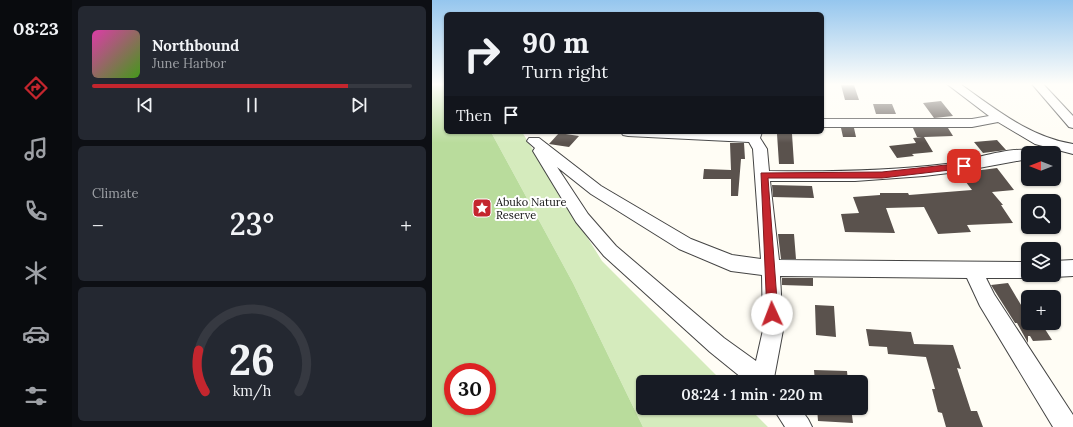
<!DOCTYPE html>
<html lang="en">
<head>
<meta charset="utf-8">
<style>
  body { margin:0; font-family:Lora,serif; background:#242831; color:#f1f3f6; height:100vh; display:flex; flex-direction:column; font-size:15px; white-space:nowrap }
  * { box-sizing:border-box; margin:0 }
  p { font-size:13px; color:#9ea1a6 }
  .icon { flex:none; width:22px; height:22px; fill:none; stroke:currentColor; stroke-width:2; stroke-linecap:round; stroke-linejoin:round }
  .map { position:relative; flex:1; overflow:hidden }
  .side { display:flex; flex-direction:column; gap:6px; padding:6px; background:#0d0f14; width:360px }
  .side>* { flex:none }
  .hud { position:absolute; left:12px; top:12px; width:380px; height:122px; border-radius:6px; box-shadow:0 1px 3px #0004; background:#171b24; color:#f1f3f6; overflow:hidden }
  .needle { width:26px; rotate:270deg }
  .fabs { position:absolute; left:589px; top:146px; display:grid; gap:8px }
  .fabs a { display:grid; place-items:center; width:40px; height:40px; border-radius:6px; background:#171b24; box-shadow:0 1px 3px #0004; font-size:20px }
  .speed { position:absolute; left:12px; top:363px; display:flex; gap:8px; font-size:20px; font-weight:700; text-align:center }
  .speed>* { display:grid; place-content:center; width:52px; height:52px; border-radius:50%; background:#171b24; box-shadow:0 1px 3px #0004; line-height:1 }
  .speed .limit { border:6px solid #d22; background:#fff; color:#111 }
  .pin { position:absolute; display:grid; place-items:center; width:34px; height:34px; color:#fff; margin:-17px; border-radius:8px; box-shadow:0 2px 6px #0006 }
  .me { position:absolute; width:44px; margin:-22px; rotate:358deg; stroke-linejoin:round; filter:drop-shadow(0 0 3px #0008) }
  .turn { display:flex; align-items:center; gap:14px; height:84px; padding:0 12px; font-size:18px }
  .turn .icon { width:52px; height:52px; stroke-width:2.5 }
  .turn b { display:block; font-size:28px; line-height:34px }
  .then { display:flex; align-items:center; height:38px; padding:0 12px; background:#0003; gap:8px; font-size:15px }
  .big { font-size:30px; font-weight:600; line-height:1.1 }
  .side .widget { flex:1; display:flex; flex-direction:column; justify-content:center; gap:6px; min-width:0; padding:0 14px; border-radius:6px; background:#242831 }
  .side .dial { align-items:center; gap:0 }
  .dial svg { height:104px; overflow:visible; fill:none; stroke:#363941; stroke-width:7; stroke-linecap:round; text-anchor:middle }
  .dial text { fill:#f1f3f6; stroke:none }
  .song { display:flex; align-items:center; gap:12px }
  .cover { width:48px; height:48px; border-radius:6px; background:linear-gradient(135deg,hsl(320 70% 55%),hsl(100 70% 35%)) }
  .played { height:4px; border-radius:2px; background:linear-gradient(90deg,#c4262e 80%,#363941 80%) }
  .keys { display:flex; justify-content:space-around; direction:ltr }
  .heat { display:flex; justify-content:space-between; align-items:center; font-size:22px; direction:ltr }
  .trip { position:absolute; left:204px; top:375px; width:232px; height:40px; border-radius:6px; background:#171b24; box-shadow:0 1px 3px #0004; font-weight:600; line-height:40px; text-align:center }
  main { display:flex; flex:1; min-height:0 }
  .menu { display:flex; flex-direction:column; width:72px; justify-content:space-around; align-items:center; background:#090b0e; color:#9ea1a6 }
  .menu .icon { width:28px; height:28px }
  .menu .active { color:#c4262e }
  .menu b { font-size:18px; color:#f1f3f6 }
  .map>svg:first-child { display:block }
  .green { fill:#d5ebbd }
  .forest { fill:#b9dc9c; fill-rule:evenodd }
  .building { fill:#5a524d }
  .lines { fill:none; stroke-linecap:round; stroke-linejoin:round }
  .minor-casing { stroke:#444; stroke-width:2 }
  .minor { fill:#fff; fill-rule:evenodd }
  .route { fill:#c4262e; stroke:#7f191e }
  .labels { text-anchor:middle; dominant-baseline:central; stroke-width:4; stroke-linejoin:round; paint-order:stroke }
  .poi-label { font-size:11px; fill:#111; stroke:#fff; text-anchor:start }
</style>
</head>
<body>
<main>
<nav class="menu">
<b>08:23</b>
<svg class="icon active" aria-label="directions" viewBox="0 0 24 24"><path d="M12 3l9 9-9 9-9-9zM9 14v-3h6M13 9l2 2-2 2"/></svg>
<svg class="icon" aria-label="music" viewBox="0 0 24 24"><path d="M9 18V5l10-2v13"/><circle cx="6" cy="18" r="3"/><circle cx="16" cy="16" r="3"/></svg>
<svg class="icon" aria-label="phone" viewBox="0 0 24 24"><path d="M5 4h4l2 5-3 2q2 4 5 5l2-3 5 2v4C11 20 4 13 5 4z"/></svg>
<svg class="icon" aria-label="climate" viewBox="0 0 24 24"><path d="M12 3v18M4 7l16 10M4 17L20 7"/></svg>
<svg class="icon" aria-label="car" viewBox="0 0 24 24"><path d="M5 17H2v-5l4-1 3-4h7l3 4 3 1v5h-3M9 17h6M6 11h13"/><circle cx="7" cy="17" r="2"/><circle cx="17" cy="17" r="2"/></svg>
<svg class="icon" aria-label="filters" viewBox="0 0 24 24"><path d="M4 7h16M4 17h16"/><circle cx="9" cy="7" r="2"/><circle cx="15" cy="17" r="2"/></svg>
</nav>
<section class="side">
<div class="widget">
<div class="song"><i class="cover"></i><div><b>Northbound</b><p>June Harbor</p></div></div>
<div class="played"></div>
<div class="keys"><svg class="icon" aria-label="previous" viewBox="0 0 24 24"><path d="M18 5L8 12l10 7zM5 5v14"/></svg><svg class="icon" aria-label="pause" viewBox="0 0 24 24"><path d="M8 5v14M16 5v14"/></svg><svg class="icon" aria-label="next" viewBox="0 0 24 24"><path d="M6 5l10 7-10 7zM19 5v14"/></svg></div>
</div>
<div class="widget"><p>Climate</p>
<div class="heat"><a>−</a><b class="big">23°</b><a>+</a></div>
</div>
<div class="widget dial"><svg viewBox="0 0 100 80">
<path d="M14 69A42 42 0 1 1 86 69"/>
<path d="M14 69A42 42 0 0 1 9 37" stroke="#c4262e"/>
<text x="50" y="56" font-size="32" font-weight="700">26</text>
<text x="50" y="72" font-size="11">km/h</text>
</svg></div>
</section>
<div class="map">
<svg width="641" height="427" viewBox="0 0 641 427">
  <rect width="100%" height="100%" fill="#fffdf5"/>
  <path class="green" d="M59 132H90L170 261 291 382H211V408H317L336 427H211L141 283Z"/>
  <path class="forest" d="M0 84H14V132H59L141 283 211 427H0ZM21 372H55V406H21Z"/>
  <path class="building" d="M409 85H422L427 100H413Z
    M509 101 521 116 502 118 491 103Z
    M441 104H460L464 114H444Z
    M409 128H422L424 137H411Z
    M481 128H516L521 136 492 137 501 152 480 154 482 156 465 158 457 146 484 143 481 138 490 137H485Z
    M127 133 147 136 137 147 117 144Z
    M345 134H360L362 164H347Z
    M565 140 574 150 551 153 542 142Z
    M298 143H312L313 159H309L306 196H299V179H271L272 169 299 170Z
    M565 168 582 190 560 192 571 205H569L581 223 535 225 539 232 506 234 492 207 454 208 463 233 413 232 409 214 427 213 421 197 448 195V193H476L477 195 540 190 527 173Z
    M340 185 380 186 382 198 341 197Z
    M346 234H362L364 259H349Z
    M350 278H381V286L350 285Z
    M576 283 592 310H596V323H609L620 340 601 341 598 336H596V343L585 323H583L559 285Z
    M383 305 402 306 404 337 384 335Z
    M434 329 479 332 482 344 521 345 529 369 525 368 539 411H545L551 427H514L510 413 506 412 500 389H503L494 357 456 354 455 347 437 346Z
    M382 370 415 371 416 382H383Z
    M385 408H419L421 423 386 421Z"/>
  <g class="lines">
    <g class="minor-casing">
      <path id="minor" d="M515 84H528C564 109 597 137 641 144V154L603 144 566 122 540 127H390V119H540L557 116Z
        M600 84H611L641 116V128L637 127Z
        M189 132 316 134V132H330L328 138 335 149 337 171C396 172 455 171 514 164 537 161 581 145 601 151L602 153H596V159L525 172 492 176 423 181H338L347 260 596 262V275L602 276 596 278H554L562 294 641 415V427H621L548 306 535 278 348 276 351 330 342 378 344 382H315L278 352 172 256 144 222 101 151 103 148 95 141 97 138H107L169 186 259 239 300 255 329 259 321 149 317 142 196 136 191 135ZM125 167 159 194 247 249 299 271 330 275 331 330 324 361 292 338 184 246 156 214Z
        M641 260V276L622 277 617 275H622V261Z
        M341 408H368L376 419 380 427H353Z"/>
    </g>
    <use href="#minor" class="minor"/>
  </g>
  <linearGradient id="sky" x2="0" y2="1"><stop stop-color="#95c6ee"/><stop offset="0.59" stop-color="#fffefa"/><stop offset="1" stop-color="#fffefa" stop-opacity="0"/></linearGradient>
  <rect width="641" height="143" fill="url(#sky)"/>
  <path class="route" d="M532 163 536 166 535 168 450 178H336L346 314 344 318 340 319 336 318 335 314 329 173 450 172Z"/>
  <defs>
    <g id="sight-square" transform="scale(1)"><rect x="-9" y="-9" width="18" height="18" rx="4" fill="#c4262e" stroke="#fff"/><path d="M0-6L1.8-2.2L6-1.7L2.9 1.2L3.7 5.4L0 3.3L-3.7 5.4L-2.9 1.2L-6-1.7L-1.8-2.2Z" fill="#fff"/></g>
  </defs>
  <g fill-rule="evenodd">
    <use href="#sight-square" x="50" y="208"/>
  </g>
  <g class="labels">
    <g class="poi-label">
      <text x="64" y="202">Abuko Nature<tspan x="64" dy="13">Reserve</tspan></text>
    </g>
  </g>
</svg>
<div class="fabs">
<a><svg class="needle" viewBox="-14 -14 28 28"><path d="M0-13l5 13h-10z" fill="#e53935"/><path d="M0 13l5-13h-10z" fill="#9ea1a6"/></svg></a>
<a><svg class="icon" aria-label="search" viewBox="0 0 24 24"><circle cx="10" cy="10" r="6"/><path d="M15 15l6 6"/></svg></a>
<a><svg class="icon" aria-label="layers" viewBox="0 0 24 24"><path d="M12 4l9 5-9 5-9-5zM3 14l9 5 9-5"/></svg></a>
<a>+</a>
</div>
<div class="speed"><div class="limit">30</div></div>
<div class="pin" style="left:532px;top:166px;background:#d93025"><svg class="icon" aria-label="arrive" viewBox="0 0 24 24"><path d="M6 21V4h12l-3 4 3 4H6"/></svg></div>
<svg class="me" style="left:340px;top:314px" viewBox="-20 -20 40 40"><circle r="19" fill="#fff"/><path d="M0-13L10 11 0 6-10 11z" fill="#c4262e"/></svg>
<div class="trip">08:24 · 1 min · 220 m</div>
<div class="hud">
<div class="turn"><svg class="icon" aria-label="right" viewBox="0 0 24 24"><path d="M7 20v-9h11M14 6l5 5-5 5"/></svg><div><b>90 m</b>Turn right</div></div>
<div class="then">Then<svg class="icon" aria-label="arrive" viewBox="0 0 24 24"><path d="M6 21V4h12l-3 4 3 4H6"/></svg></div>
</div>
</div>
</main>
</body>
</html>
